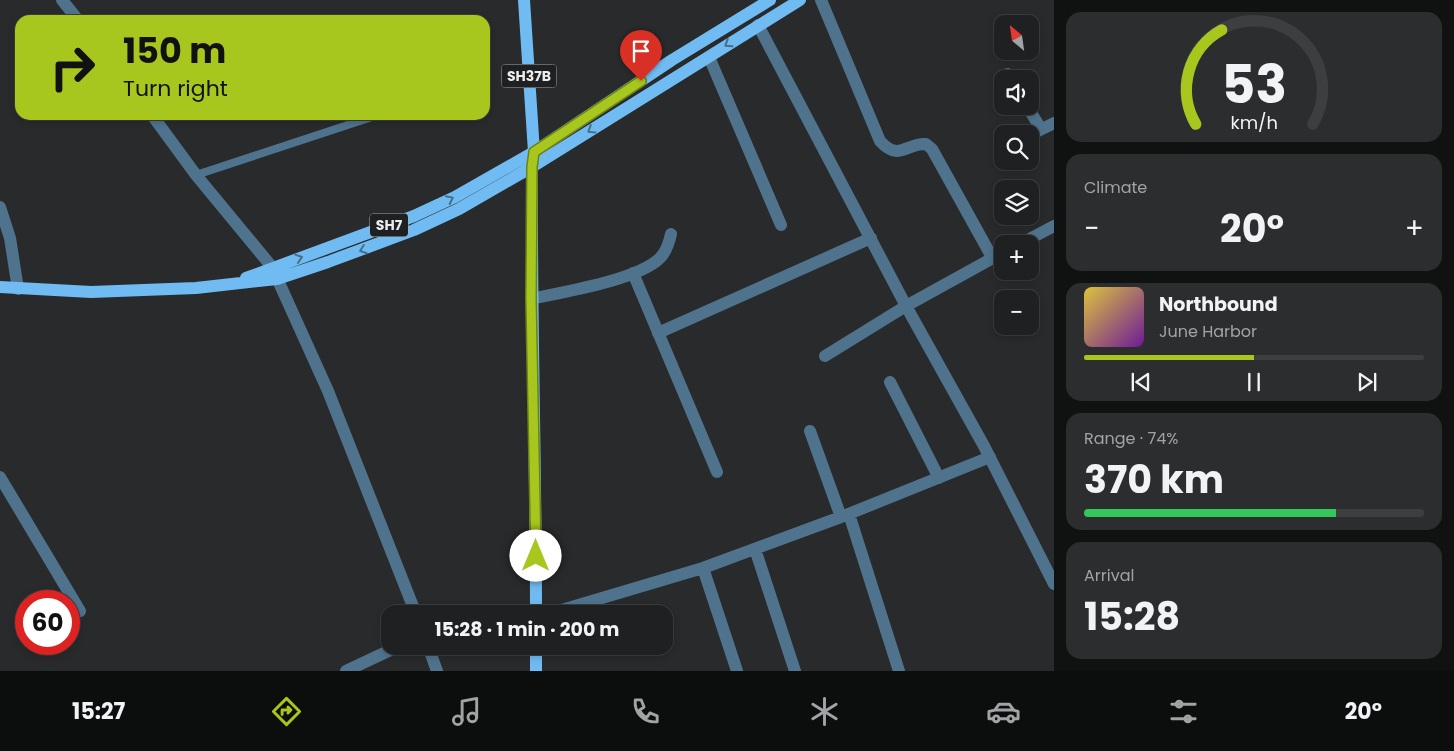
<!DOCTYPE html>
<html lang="en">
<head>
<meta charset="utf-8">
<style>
  body { margin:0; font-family:Poppins,sans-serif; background:#2b2d2e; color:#f1f3f6; height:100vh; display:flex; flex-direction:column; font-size:19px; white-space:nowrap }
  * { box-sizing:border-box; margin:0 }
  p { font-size:16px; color:#a1a3a5 }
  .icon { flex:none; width:28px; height:28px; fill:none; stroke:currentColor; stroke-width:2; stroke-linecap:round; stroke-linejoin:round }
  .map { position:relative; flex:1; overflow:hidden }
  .sheet { display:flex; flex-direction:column; gap:12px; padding:12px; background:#101212; width:400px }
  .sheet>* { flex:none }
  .banner { position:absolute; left:15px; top:15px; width:475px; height:105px; border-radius:15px; box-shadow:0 2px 8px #0003,0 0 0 1px #3c3e3f; background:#a7c71e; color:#111; overflow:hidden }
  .needle { width:32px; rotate:331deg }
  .tools { position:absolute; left:994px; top:15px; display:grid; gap:10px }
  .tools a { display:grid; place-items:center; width:45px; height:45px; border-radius:10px; background:#1e2021; box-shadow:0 2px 8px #0003,0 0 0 1px #3c3e3f; font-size:25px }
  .speed { position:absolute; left:15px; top:590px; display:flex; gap:10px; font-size:25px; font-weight:700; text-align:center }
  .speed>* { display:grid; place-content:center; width:65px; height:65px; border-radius:50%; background:#1e2021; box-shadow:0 2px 8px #0003,0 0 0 1px #3c3e3f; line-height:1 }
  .speed .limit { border:8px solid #d22; background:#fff; color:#111 }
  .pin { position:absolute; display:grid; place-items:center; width:42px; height:42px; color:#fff; margin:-51px -21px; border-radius:50% 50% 50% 0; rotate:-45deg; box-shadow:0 0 5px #0007 }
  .pin .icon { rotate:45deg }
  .me { position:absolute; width:55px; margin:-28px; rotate:0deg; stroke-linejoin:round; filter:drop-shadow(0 0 4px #0008) }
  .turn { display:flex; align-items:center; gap:18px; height:105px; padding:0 25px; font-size:22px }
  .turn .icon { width:65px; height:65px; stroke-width:2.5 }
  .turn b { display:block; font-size:35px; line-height:42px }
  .big { font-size:38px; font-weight:700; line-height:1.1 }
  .sheet .widget { flex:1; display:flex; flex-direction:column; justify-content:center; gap:8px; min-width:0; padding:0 18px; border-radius:15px; background:#2b2d2e }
  .sheet .dial { align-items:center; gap:0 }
  .dial svg { height:130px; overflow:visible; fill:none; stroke:#3c3e3f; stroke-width:7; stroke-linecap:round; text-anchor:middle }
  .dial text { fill:#f1f3f6; stroke:none }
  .song { display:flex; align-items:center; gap:15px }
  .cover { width:60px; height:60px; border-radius:8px; background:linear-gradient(135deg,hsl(50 70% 55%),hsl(280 70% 35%)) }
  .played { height:5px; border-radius:2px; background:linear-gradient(90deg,#a7c71e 50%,#3c3e3f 50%) }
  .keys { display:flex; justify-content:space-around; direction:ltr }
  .heat { display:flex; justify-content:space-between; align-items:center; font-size:28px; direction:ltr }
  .charge { height:8px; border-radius:4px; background:linear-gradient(90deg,#34c759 74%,#3c3e3f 0) }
  .trip { position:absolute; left:381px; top:605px; width:292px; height:50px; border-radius:15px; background:#1e2021; box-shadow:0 2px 8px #0003,0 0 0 1px #3c3e3f; font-weight:700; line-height:50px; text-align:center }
  .dock { display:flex; height:80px; justify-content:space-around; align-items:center; background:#0c0d0d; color:#a1a3a5 }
  .dock .icon { width:35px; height:35px }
  .dock .active { color:#a7c71e }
  .dock b { font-size:22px; color:#f1f3f6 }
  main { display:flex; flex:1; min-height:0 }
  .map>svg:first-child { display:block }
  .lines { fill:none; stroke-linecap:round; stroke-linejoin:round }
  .lane { stroke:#50738d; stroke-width:8 }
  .street { stroke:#50738d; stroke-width:12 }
  .primary { stroke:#70bbf2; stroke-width:12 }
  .oneway { stroke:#476e8a }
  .route-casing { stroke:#6d8114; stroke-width:12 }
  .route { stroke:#a7c71e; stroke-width:9 }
  .labels { text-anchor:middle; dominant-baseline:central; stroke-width:5; stroke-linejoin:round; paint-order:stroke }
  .shield { fill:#1e2022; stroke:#aeafb0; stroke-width:1 }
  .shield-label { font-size:14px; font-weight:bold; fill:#ebeced }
</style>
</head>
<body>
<main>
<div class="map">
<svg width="1054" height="671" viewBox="0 0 1054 671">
  <rect width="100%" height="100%" fill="#282a2c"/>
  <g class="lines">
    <path class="lane" d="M196 175 375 116"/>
    <path class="street" d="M62 0 78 20
      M821 0 880 141C899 162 906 143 926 144L932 149 993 259
      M758 25 906 306 984 446 1054 584
      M709 57 781 225
      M1008 74 1011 79
      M1027 106 1041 129
      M152 115 196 175 272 267 328 391 416 614
      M1030 135 1054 123
      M0 207 10 238 18 289
      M1020 244 1054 226
      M633 273 717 472
      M531 299C563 292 638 280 660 258 666 252 669 243 671 234
      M658 333 871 238
      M825 356 906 306 1002 253
      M890 382 939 478
      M810 431 841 517
      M0 477 80 611
      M849 514 899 671
      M755 549 795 671
      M703 568 737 671
      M548 614 703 568 841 517 990 457
      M428 646 437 671
      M346 671 399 646"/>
    <path class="primary" d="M524 0 534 152 532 167C531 316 536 465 536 614
      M246 278 414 216 455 197 534 152 672 60 770 0
      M0 287 91 292 196 288 277 279 328 262 414 230 459 209 532 167 800 0
      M536 646V671"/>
  </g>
  <defs><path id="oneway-chevron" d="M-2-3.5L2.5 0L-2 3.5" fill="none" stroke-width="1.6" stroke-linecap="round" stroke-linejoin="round" transform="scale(1.25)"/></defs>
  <g class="oneway">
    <use href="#oneway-chevron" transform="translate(728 44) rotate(147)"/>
    <use href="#oneway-chevron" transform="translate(591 130) rotate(148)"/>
    <use href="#oneway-chevron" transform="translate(450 199) rotate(-26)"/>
    <use href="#oneway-chevron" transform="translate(363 250) rotate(160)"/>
    <use href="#oneway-chevron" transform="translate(299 258) rotate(-18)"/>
  </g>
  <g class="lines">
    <g class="route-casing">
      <path id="route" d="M536 556 531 299 532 167 534 152 641 81"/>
    </g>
    <use href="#route" class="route"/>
  </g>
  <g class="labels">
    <g class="shield">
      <rect x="501.5" y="64.5" width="55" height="23" rx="4"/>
      <rect x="370" y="213.5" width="38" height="23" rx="4"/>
    </g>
    <g class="shield-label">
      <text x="529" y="76">SH37B</text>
      <text x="389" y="225">SH7</text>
    </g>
  </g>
</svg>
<div class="tools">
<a><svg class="needle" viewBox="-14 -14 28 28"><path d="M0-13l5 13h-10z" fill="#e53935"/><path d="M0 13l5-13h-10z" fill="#a1a3a5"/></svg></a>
<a><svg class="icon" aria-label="sound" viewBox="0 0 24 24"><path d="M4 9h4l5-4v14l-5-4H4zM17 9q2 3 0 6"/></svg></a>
<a><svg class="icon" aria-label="search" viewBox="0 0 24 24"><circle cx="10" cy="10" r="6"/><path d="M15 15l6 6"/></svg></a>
<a><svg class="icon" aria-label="layers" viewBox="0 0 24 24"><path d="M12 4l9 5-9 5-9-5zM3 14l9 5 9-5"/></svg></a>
<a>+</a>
<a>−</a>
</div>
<div class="speed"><div class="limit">60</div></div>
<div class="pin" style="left:641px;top:81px;background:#d93025"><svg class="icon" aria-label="arrive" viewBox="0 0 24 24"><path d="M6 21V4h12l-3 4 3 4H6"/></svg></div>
<svg class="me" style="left:536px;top:556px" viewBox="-20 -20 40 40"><circle r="19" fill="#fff"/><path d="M0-13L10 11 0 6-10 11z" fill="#a7c71e"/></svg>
<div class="trip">15:28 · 1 min · 200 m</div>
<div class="banner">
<div class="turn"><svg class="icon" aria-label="right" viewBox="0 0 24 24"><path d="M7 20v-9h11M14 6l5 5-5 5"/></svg><div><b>150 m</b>Turn right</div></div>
</div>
</div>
<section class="sheet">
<div class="widget dial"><svg viewBox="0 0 100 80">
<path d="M14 69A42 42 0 1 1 86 69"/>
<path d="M14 69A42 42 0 0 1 30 11" stroke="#a7c71e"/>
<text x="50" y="56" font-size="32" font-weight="700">53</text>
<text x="50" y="72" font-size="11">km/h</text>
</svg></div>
<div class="widget"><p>Climate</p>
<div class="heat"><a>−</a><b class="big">20°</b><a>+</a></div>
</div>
<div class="widget">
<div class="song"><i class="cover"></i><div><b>Northbound</b><p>June Harbor</p></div></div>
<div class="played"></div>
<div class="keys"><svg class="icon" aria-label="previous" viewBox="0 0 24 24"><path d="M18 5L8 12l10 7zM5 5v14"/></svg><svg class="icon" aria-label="pause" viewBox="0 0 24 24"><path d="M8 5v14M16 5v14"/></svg><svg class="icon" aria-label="next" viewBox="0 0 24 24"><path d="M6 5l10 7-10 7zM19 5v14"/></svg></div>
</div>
<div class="widget"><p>Range · 74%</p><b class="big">370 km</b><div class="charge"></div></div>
<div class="widget"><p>Arrival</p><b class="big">15:28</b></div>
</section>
</main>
<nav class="dock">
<b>15:27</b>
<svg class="icon active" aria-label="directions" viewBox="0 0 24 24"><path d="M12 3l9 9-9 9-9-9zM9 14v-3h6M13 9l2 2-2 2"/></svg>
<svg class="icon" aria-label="music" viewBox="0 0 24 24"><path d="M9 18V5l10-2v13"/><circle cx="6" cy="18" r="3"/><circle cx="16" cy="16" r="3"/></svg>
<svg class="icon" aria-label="phone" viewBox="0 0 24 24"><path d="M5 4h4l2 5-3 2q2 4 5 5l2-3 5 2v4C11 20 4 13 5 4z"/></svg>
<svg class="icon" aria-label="climate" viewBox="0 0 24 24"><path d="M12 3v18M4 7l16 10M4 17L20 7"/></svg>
<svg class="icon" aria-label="car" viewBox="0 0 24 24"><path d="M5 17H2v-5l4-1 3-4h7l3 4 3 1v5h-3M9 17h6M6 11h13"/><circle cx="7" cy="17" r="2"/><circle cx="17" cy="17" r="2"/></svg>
<svg class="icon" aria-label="filters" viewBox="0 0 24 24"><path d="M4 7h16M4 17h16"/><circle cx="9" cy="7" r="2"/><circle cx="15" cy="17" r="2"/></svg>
<b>20°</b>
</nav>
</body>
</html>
